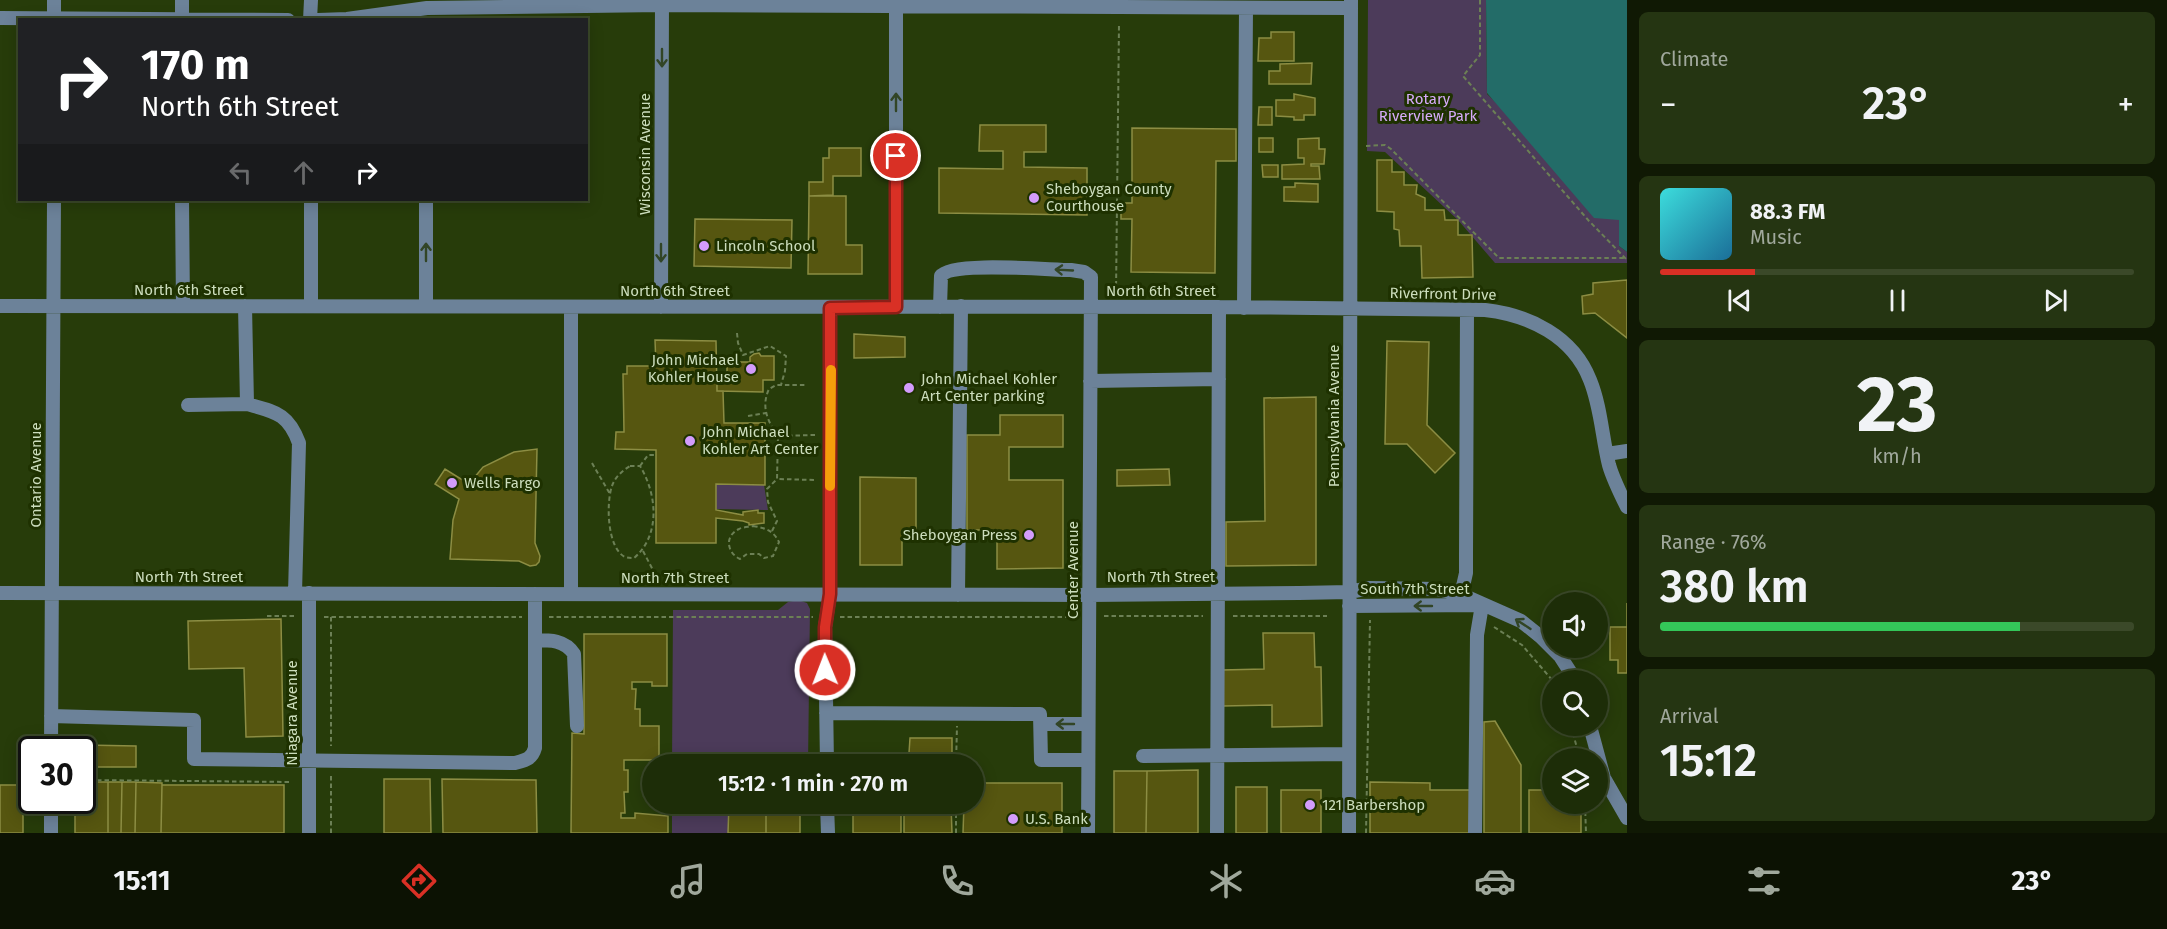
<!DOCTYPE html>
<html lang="en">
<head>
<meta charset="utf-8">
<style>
  body { margin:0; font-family:"Fira Sans",sans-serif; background:#253512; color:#f1f3f6; height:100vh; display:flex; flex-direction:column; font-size:22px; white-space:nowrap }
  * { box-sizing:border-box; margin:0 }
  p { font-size:20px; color:#a0a89c }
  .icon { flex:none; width:33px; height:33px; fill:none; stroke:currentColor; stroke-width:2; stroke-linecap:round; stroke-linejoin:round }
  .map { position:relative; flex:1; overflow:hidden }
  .details { display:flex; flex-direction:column; gap:12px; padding:12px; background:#101904; width:540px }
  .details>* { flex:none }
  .banner { position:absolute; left:18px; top:18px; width:570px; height:183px; border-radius:0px; box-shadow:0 3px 15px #0003,0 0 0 2px #3b4929; background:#202124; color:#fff; overflow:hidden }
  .controls { position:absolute; left:1542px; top:592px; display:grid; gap:12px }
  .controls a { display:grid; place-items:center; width:66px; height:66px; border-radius:50%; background:#1d2d08; box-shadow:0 3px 15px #0003,0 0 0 2px #3b4929; font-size:30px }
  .speed { position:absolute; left:18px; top:736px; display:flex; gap:12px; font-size:30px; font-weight:700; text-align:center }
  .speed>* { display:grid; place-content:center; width:78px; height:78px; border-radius:50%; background:#1d2d08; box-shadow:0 3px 15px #0003,0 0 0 2px #3b4929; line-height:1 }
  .speed .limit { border:3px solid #111; border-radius:9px; background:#fff; color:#111 }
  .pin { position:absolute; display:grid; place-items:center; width:51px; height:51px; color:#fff; margin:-26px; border:3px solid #fff; border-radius:50%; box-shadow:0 2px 6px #0007 }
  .me { position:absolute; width:66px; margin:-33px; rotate:359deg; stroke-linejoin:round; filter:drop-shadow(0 0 4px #0008) }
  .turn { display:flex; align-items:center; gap:21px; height:126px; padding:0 24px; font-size:27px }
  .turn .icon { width:78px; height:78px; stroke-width:2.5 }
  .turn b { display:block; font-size:42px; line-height:51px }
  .lanes { display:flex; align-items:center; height:57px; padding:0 24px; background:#0003; justify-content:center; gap:30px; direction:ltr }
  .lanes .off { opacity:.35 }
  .big { font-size:45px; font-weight:600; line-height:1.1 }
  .details .tile { flex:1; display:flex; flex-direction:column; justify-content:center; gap:9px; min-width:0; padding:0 21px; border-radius:9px; background:#253512 }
  .details .dial { align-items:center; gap:0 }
  .dial b { font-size:78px; line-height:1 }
  .song { display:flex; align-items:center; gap:18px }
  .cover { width:72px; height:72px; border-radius:9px; background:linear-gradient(135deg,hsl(180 70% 55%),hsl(200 70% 35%)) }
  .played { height:6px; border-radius:3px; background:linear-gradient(90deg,#d93025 20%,#3b4929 20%) }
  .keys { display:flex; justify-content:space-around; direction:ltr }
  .heat { display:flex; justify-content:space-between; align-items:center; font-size:33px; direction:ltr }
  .charge { height:9px; border-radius:4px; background:linear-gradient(90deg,#34c759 76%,#3b4929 0) }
  .trip { position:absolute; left:642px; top:754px; width:342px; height:60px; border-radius:30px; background:#1d2d08; box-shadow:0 3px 15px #0003,0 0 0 2px #3b4929; font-weight:600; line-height:60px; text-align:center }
  .tabs { display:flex; height:96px; justify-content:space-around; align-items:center; background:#0c1203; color:#a0a89c }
  .tabs .icon { width:42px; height:42px }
  .tabs .active { color:#d93025 }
  .tabs b { font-size:27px; color:#f1f3f6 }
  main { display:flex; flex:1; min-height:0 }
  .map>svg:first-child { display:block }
  .green { fill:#4c3b5a }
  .water { fill:#236c68 }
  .building { fill:#565610; stroke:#8c8d43; stroke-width:1.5 }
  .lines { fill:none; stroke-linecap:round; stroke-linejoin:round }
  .path { stroke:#6c8055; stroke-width:2; stroke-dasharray:4.5 3; stroke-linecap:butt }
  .minor { stroke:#6c8299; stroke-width:14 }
  .oneway { stroke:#324526 }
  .route-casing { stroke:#8d1f18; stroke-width:15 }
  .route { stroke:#d93025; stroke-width:10 }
  .slow { stroke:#f59e0b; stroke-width:10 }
  .poi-dot { fill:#d39cfc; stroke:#1e3100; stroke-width:2 }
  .labels { text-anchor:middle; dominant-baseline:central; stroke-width:6; stroke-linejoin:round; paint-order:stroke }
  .park-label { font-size:15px; fill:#d7abfa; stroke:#1e3100 }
  .street-label { font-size:15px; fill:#ccddbc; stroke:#1e3100 }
  .poi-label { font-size:15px; fill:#ccddbc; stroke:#1e3100; text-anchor:start }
</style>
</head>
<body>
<main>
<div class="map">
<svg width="1627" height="833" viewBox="0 0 1627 833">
  <rect width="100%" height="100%" fill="#273c0a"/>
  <path class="green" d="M1368 0H1486L1487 94 1619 219V246L1627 252V263H1495L1458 220 1385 152 1367 151Z
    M716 484 764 485 768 510 716 509Z
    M798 600 807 603 810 609 808 765H768L767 762H729V765H672L673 610H778L788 602Z
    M672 804H729V833H672Z"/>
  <path class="water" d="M1486 0H1627V252L1619 246V220L1594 218 1487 93Z"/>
  <path class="building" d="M1271 32H1294V61H1258L1259 38H1271Z
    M1312 63 1311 84H1269V71H1280V64Z
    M1294 94 1315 98V115H1304V120H1294V117L1276 116V100H1294Z
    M1259 107H1272V125H1258Z
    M980 125H1046V152H1024V167L1087 168V215L939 213V168L1003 169V151H979Z
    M1132 128 1236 129V161H1216L1215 273 1131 272 1132 219H1121V203H1132Z
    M1259 138H1273V152H1259Z
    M1319 138V149H1325L1324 164H1311V166H1319L1320 179H1282V165L1304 164V158H1298V139Z
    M829 148H861V176H833V195L809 196V182H823V158H829Z
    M1377 160H1392V172H1404V185H1417L1416 194 1425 198V210H1444L1445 220H1458V235H1472L1473 277 1422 278 1421 246H1400L1399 230 1394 229V212L1377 211Z
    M1262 165H1278V177H1263Z
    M1295 183 1318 184V202L1284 201V187H1295Z
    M809 196H846V245H862V274H808Z
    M695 219 792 220 791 268 694 266Z
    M1627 280V338L1595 313 1583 314 1582 296 1593 294V283Z
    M854 334 905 337V357L854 358Z
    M655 340 716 341 717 391H723L724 423H765V485L716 484V510L743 515V512L758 510V513H764V523L749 525V523L743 521 716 518V543H656V450L615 449 616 432H624L623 374H627V366H656Z
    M1387 341 1429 342 1427 425 1455 453 1435 473 1407 444H1385Z
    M759 353 761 356H774V380H763V392L717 391V373H727V366L730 362H750V357L754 354Z
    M1316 397V565L1226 566V522L1265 521 1264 398Z
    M1000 415H1063V447H1009V480H1063V568L997 569V530H967V435H1000Z
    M537 449 535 543 540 556 539 562 536 565 530 566 519 561 450 559 453 520 459 499 435 484 445 469 469 484 483 467 514 452Z
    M1169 469 1170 485 1117 486V470Z
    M860 477 916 478V541H902V565H860Z
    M1627 603V673H1618V660H1610V627H1627Z
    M281 619 283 736 246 737 244 668 189 669 188 621Z
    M1263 633H1314L1315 667H1321L1322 726 1272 727V705L1223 706 1222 670 1264 669Z
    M584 634H667V686H652V682H632V689H636L635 709H640V726H659V760H624V770H628V792H624L625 813H621V818H635V813L668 816V833H571L572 733 584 734Z
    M1495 721 1521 765V833H1484V722Z
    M910 738H952V765H854H899V753H909Z
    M84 745 136 746V767H84Z
    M1198 770V833H1146L1147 771Z
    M1114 771H1147L1146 833H1114Z
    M384 779H430L431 833H384Z
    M442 779 536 780 537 833H443Z
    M82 782H108V833H75V801H82Z
    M108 782H122L121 833H108Z
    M122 782H136L135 833H121Z
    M136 782 162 783 161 833H135Z
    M1370 782 1430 783V790H1472V833H1370Z
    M974 783H1062V833H963L964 804H974Z
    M0 785H23V833H0Z
    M162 785H284V833H161Z
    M1236 787H1267V833H1236Z
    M1281 790H1321V833H1281Z
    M1529 790H1552V804H1581V833H1529Z
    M729 804H766V833H728Z
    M766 804H800V833H766Z
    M853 804H901V833H853Z
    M904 804H951L952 833H904Z"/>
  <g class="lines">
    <path class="path" d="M1480 0V55L1463 76 1589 221 1627 260
      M1366 146 1385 145 1391 149 1499 258H1625
      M1116 293 1119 24
      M737 333 738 343 743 355 770 346 786 356 785 371 781 385
      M748 416 766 413
      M815 435 778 436 777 479 816 480
      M778 436C767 421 761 406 769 389L776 385H806
      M592 463 610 494
      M630 466H640C657 494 661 535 634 558 631 558 628 558 625 557 607 548 606 503 612 486 615 477 622 471 630 466Z
      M640 466 648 455H656
      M753 526C765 528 773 530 779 542L773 556 764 558 759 554H747L740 559C727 553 724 536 739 529 743 527 749 527 753 526Z
      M772 531 777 521 768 502 767 489 777 479
      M643 551 655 574
      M267 616H294
      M1104 616H1203
      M1233 616H1327
      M324 617H522
      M331 617V746
      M549 617H813
      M840 617H1074
      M1494 627 1522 645 1553 681
      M1571 726 1580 759
      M956 765 957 726
      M82 780 291 782
      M1585 804 1586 833
      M331 833V776
      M956 833V804
      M1366 833 1370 620"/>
    <path class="minor" d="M54 0V20
      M0 18 288 20
      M182 20V0
      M310 20 311 0
      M318 20 347 19 427 8 662 5 1351 8
      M182 200 183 306
      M311 200V306
      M426 305V200
      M0 306 1219 307 1485 310C1529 315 1573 336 1590 380 1601 407 1602 437 1609 465 1613 479 1620 493 1627 507
      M245 306 247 404C275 412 288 413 299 443L295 593
      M661 307 662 0
      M896 307V0
      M940 307 941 276C951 261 1050 270 1071 270L1084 272 1091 277 1088 833
      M1244 308 1246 8
      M1090 381 1219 379
      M188 405 247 404
      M1607 454 1627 451
      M0 593 1089 595 1299 593 1349 592 1370 588 1437 589 1460 594 1521 621 1541 637 1560 656 1576 681
      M309 593V833
      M571 594V308
      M958 595 961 306
      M1461 595 1466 573V554L1467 310
      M1349 606 1479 605
      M535 640C550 640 565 640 574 654L577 726
      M826 713 1040 714 1041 760H1088
      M51 716 194 720V759L515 763C526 760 532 759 535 748V594
      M1041 724H1088
      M1590 726 1604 778 1627 818
      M51 750 54 200
      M1143 756 1349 754
      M827 765 825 627 830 594V308
      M827 804 828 833
      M51 833V801
      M1217 833 1219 307
      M1349 833 1351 0
      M1475 833 1477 635 1482 605"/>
  </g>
  <defs><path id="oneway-shaft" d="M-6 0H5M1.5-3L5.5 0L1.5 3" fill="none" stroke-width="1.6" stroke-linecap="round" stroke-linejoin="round" transform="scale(1.5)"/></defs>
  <g class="oneway">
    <use href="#oneway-shaft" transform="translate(662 58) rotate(90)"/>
    <use href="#oneway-shaft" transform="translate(896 102) rotate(-90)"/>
    <use href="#oneway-shaft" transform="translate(426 252) rotate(-90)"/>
    <use href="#oneway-shaft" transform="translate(661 253) rotate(90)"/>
    <use href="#oneway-shaft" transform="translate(1064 270) rotate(-177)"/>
    <use href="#oneway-shaft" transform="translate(1423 606) rotate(180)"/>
    <use href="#oneway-shaft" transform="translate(1523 624) rotate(-147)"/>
    <use href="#oneway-shaft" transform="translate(1065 724) rotate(-180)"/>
  </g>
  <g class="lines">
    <g class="route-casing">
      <path id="route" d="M825 670V627L830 594V308L896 307V156"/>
    </g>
    <use href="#route" class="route"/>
    <path class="slow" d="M830 486 831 370"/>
  </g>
  <g class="poi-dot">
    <circle cx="1034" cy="198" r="6"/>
    <circle cx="704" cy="246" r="6"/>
    <circle cx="751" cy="369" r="6"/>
    <circle cx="909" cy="388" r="6"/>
    <circle cx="690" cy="441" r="6"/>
    <circle cx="452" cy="483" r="6"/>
    <circle cx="1029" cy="535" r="6"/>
    <circle cx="1310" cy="805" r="6"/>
    <circle cx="1013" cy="819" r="6"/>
  </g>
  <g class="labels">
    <g class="park-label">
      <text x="1428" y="99">Rotary<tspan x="1428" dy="17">Riverview Park</tspan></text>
    </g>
    <g class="street-label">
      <text transform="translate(645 154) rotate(-90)">Wisconsin Avenue</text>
      <text x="189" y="290">North 6th Street</text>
      <text x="675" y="291">North 6th Street</text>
      <text x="1161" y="291">North 6th Street</text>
      <text transform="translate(1443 294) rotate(1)">Riverfront Drive</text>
      <text transform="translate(1334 416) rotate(-90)">Pennsylvania Avenue</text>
      <text transform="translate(36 475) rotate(-90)">Ontario Avenue</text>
      <text transform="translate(1073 570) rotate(-90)">Center Avenue</text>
      <text x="189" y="577">North 7th Street</text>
      <text x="1161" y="577">North 7th Street</text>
      <text x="675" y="578">North 7th Street</text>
      <text x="1415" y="589">South 7th Street</text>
      <text transform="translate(292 713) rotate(-90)">Niagara Avenue</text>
    </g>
    <g class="poi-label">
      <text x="1046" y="189">Sheboygan County<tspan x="1046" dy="17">Courthouse</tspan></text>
      <text x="716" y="246">Lincoln School</text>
      <text x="739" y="360" text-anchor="end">John Michael<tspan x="739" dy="17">Kohler House</tspan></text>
      <text x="921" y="379">John Michael Kohler<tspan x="921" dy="17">Art Center parking</tspan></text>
      <text x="702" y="432">John Michael<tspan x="702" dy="17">Kohler Art Center</tspan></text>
      <text x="464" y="483">Wells Fargo</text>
      <text x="1017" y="535" text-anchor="end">Sheboygan Press</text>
      <text x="1322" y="805">121 Barbershop</text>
      <text x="1025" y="819">U.S. Bank</text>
    </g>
  </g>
</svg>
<div class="controls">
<a><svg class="icon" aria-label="sound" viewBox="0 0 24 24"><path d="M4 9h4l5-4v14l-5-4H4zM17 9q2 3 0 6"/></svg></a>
<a><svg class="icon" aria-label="search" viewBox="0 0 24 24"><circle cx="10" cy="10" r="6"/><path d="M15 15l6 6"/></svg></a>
<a><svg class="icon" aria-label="layers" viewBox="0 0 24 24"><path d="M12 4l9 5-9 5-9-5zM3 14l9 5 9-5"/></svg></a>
</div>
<div class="speed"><div class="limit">30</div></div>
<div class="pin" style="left:896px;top:156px;background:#d93025"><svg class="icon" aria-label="arrive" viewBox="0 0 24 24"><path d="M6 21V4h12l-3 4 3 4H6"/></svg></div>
<svg class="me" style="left:825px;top:670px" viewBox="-20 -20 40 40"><circle r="17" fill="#d93025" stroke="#fff" stroke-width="3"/><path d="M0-11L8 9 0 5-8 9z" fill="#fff"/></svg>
<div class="trip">15:12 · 1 min · 270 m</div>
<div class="banner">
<div class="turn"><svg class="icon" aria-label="right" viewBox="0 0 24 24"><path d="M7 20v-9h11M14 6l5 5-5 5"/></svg><div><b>170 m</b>North 6th Street</div></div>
<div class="lanes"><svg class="icon off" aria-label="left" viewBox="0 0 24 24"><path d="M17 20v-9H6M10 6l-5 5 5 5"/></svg><svg class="icon off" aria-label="ahead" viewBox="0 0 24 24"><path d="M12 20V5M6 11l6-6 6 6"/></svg><svg class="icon" aria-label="right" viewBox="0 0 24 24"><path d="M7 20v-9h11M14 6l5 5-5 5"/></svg></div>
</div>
</div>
<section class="details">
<div class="tile"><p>Climate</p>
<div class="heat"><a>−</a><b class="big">23°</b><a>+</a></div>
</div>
<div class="tile">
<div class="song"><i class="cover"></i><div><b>88.3 FM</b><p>Music</p></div></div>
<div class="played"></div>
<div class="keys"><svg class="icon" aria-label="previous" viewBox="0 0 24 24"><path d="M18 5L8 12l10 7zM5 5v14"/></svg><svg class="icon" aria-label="pause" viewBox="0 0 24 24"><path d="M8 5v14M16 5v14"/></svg><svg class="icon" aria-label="next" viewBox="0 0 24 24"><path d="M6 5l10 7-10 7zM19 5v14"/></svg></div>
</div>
<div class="tile dial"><b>23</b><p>km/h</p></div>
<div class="tile"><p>Range · 76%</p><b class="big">380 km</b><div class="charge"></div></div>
<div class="tile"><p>Arrival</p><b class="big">15:12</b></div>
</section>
</main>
<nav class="tabs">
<b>15:11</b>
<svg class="icon active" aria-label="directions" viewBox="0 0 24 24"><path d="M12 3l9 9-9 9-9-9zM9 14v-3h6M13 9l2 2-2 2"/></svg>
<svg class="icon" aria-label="music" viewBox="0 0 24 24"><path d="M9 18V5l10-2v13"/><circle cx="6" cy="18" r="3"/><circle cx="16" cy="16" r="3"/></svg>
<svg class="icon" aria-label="phone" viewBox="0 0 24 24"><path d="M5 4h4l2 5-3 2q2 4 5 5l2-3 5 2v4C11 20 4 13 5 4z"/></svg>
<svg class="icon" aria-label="climate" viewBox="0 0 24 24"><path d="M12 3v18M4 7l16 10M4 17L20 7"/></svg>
<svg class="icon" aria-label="car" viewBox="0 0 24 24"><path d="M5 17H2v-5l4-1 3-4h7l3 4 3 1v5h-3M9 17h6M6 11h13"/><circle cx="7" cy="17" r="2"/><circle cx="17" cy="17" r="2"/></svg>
<svg class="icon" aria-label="filters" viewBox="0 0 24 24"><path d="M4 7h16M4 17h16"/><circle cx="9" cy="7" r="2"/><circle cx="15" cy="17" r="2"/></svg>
<b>23°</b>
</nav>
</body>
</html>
